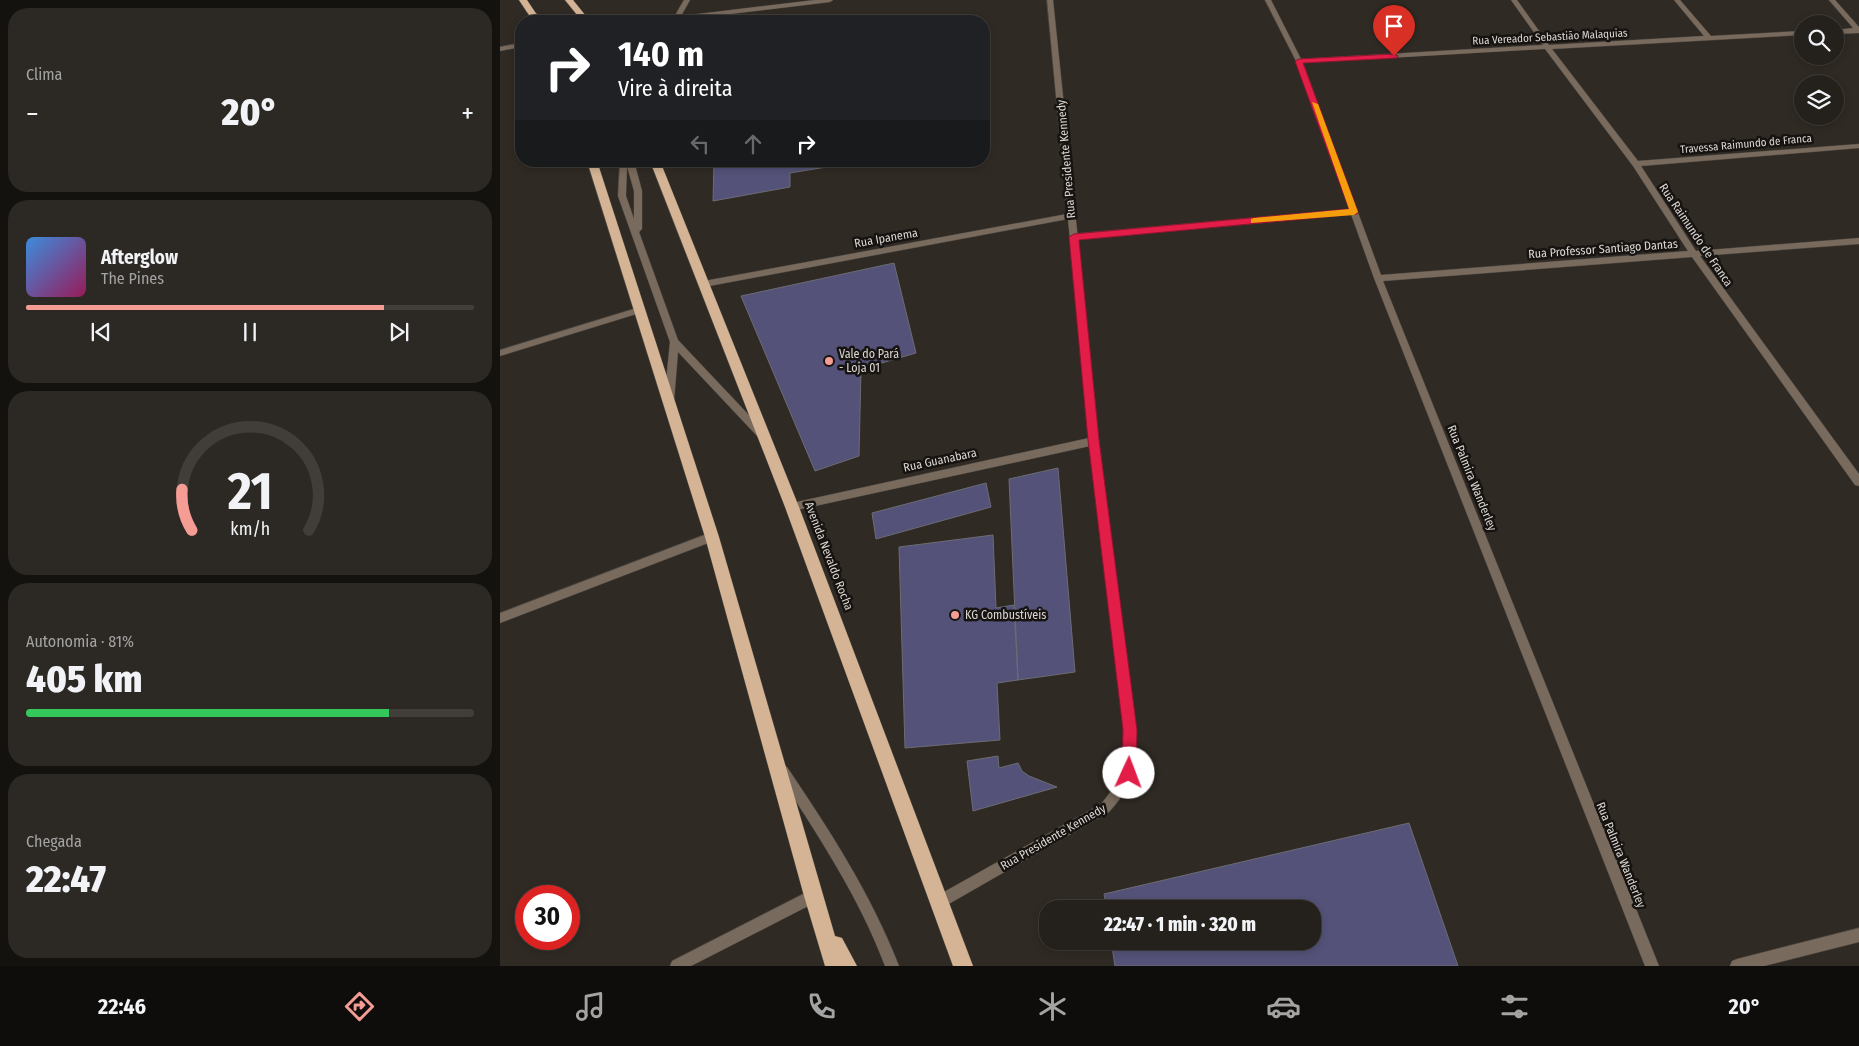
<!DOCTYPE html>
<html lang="pt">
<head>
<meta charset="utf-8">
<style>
  body { margin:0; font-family:"Fira Sans Condensed",sans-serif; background:#2c2824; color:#f1f3f6; height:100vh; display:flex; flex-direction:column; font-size:19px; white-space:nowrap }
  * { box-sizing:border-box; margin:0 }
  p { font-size:16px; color:#a3a3a3 }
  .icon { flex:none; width:28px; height:28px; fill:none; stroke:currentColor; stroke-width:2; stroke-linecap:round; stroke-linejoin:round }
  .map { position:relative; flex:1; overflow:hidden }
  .drawer { display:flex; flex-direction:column; gap:8px; padding:8px; background:#14120f; width:500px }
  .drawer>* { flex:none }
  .hud { position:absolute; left:15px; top:15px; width:475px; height:152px; border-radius:20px; box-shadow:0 2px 8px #0003,0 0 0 1px #413e3a; background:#202124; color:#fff; overflow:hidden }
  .tools { position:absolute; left:1294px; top:15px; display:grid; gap:10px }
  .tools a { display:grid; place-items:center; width:50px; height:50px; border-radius:50%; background:#24201b; box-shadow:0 2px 8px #0003,0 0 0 1px #413e3a; font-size:25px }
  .speed { position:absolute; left:15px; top:885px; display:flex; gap:10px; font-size:25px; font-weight:700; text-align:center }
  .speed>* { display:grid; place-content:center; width:65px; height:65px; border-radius:50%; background:#24201b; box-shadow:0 2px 8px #0003,0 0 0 1px #413e3a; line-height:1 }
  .speed .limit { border:8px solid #d22; background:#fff; color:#111 }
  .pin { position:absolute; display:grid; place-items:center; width:42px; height:42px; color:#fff; margin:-51px -21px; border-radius:50% 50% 50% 0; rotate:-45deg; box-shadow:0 0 5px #0007 }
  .pin .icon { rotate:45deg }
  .me { position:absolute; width:55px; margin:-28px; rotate:2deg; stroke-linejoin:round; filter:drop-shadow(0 0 4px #0008) }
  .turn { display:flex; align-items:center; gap:18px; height:105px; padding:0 20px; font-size:22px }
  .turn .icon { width:65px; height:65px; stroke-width:2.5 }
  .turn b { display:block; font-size:35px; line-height:42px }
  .lanes { display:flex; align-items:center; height:48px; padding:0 20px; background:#0003; justify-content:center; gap:25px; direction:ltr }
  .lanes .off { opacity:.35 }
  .big { font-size:38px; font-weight:800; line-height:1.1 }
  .drawer .card { flex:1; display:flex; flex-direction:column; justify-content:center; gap:8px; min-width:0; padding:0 18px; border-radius:20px; background:#2c2824 }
  .drawer .dial { align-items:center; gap:0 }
  .dial svg { height:130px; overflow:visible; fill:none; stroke:#413e3a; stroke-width:7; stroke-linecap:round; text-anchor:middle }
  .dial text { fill:#f1f3f6; stroke:none }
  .song { display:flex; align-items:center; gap:15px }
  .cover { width:60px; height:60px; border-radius:8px; background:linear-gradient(135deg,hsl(210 70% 55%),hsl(330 70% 35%)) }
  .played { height:5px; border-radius:2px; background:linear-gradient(90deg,#f59c94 80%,#413e3a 80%) }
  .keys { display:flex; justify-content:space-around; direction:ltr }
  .heat { display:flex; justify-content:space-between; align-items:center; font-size:28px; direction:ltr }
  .charge { height:8px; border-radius:4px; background:linear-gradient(90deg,#34c759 81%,#413e3a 0) }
  .trip { position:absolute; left:539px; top:900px; width:282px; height:50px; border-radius:20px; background:#24201b; box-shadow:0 2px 8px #0003,0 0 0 1px #413e3a; font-weight:800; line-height:50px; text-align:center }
  .menu { display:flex; height:80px; justify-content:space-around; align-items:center; background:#0e0d0b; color:#a3a3a3 }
  .menu .icon { width:35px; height:35px }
  .menu .active { color:#f59c94 }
  .menu b { font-size:22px; color:#f1f3f6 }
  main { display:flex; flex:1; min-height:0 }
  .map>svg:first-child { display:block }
  .building { fill:#545278; stroke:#6c6c75 }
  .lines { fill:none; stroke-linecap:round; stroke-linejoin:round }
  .service-casing { stroke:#4b4640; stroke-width:1 }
  .minor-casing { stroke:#4b4640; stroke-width:1 }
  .trunk-casing { stroke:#4b4640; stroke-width:1 }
  .service { fill:#786a5c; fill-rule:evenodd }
  .minor { fill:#786a5c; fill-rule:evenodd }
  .trunk { fill:#d4b494; fill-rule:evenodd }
  .route { fill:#e11d48; stroke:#92132f }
  .slow { fill:#f59e0b }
  .poi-dot { fill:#f59c94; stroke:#161311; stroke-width:2 }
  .labels { text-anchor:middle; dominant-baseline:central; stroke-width:5; stroke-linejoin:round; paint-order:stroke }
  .far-street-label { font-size:11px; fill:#dbd7d3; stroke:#161311 }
  .street-label { font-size:12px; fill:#dbd7d3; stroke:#161311 }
  .poi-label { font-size:12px; fill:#dbd7d3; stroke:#161311; text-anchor:start }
</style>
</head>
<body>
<main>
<section class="drawer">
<div class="card"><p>Clima</p>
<div class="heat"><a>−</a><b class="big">20°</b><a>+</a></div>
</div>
<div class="card">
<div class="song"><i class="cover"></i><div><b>Afterglow</b><p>The Pines</p></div></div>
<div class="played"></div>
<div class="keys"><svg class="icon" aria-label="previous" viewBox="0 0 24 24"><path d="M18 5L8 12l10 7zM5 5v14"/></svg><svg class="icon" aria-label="pause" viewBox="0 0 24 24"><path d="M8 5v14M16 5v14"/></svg><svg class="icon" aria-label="next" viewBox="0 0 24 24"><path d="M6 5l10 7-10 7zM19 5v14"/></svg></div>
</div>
<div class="card dial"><svg viewBox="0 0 100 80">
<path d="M14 69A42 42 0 1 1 86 69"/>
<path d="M14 69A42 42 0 0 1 8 44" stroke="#f59c94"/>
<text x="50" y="56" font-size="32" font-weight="700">21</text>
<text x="50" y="72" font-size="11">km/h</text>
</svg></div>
<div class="card"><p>Autonomia · 81%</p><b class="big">405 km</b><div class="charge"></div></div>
<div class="card"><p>Chegada</p><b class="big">22:47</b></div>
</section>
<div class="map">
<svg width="1359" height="966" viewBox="0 0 1359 966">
  <rect width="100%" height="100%" fill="#302a24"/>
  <path class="building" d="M214 161H351V163L290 173V187L213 201Z
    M394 263 416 353 361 369 359 456 315 471 241 296Z
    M558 468 575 672 518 680 509 479Z
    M486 483 491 507 376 539 372 513Z
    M493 535 496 608 514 605 518 680 497 683 500 740 405 748 399 547Z
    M498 756 499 768 518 763 522 771 529 776 557 787 473 811 467 761Z
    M909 823 958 966H615L611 941H812V909H607L604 894Z"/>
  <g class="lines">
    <g class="service-casing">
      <path id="service" d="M26 9H30L48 21H41L26 11Z
        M120 161H134L142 191V229L139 232 178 340 264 431 266 434 264 437H258L178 352 174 401 172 404H166L164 401 170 342 118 196ZM127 166 134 191V219L126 196Z
        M854 209 858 212 857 214 574 240 570 237 574 234Z
        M283 765 287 767C330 831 371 894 399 966H385C359 897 319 837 279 775L277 771 279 767Z"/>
    </g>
    <g class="minor-casing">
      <path id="minor" d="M184 0H190L181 16 315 0H333L330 2 171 21H154L157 19 174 17Z
        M547 0H553L599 441 636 730C635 766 634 785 609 812L440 909 435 907 433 902 435 897 601 804C624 777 623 764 624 730L590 446 292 511 288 510 287 507 288 504 292 503 589 438 568 219 204 287 200 284 204 281 567 214Z
        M765 0H771L801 59 1043 45 1011 0H1017L1049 45 1204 36 1174 0H1180L1211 36 1302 31V35L1052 49 1138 161 1359 144V148L1141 166 1196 251 1359 238V244L1200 256 1359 474V486L1355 485 1192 257 883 281 1159 966H1145L874 278 796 61ZM1045 49 1133 166 1188 251 881 275 803 63Z
        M1329 0H1335L1359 27V33L1335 34V30L1353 28Z
        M21 43V47L0 51V47Z
        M140 307 143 308 144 310 143 312 0 356V350Z
        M212 532 216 534 217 537 216 540 0 623V613Z
        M313 889 318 891 320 896 318 901 191 966H170L172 961Z
        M1359 928V942L1264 966H1230L1232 961 1237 959Z"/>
    </g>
    <g class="trunk-casing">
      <path id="trunk" d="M19 0H27L41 21H33Z
        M65 0H73L90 21H82Z
        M87 161H97L219 537 335 936 342 938 357 966H325L304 896 205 537Z
        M150 161H160L299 507 473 966H453L285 507Z"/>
    </g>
    <use href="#service" class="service"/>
    <use href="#minor" class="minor"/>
    <use href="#trunk" class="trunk"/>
  </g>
  <path class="route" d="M894 54 898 56 897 58 803 63 858 212 857 214 579 240 599 440 637 730 636 773 634 778 629 780 624 778 622 773 623 730 588 440 569 237 574 234 849 209 795 61 799 59Z"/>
  <path class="slow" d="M812 102 818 104 858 212 854 215 751 223V219L754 218 849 209Z"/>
  <g class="poi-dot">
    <circle cx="329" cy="361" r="5"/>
    <circle cx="455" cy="615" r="5"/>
  </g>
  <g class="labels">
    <g class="far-street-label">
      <text transform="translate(1050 37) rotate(-3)">Rua Vereador Sebastião Malaquias</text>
      <text transform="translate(1246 144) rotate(-5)">Travessa Raimundo de Franca</text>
    </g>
    <g class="street-label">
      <text transform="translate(566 159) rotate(-95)">Rua Presidente Kennedy</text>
      <text transform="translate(1196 235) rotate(56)">Rua Raimundo de Franca</text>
      <text transform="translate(386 238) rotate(-10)">Rua Ipanema</text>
      <text transform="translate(1103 249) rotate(-4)">Rua Professor Santiago Dantas</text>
      <text transform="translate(440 460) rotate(-12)">Rua Guanabara</text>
      <text transform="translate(972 478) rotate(68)">Rua Palmira Wanderley</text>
      <text transform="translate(329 556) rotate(69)">Avenida Nevaldo Rocha</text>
      <text transform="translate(553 837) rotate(-30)">Rua Presidente Kennedy</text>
      <text transform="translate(1121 855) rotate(68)">Rua Palmira Wanderley</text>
    </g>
    <g class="poi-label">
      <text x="339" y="354">Vale do Pará<tspan x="339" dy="14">- Loja 01</tspan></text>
      <text x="465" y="615">KG Combustíveis</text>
    </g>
  </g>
</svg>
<div class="tools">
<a><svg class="icon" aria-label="search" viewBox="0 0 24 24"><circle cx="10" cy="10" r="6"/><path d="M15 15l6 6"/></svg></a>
<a><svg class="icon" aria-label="layers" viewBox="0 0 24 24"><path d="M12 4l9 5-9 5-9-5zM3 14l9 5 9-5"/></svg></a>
</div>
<div class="speed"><div class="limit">30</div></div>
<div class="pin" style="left:894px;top:56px;background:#d93025"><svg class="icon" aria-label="arrive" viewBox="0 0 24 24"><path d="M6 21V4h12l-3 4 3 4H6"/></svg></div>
<svg class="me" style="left:629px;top:773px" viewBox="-20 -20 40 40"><circle r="19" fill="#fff"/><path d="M0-13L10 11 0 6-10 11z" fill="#e11d48"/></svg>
<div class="trip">22:47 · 1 min · 320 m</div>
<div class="hud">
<div class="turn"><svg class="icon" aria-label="right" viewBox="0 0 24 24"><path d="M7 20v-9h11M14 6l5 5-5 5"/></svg><div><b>140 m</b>Vire à direita</div></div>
<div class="lanes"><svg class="icon off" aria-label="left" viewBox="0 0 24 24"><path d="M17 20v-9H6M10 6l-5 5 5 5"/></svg><svg class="icon off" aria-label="ahead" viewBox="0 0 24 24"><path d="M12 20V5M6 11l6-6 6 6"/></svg><svg class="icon" aria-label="right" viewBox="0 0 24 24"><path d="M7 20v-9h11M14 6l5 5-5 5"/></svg></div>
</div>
</div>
</main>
<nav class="menu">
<b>22:46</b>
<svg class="icon active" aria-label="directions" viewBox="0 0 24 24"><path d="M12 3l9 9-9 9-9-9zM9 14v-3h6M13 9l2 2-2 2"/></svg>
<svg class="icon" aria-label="music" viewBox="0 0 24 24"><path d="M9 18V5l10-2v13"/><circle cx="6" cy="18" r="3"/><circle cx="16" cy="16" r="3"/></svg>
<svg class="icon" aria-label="phone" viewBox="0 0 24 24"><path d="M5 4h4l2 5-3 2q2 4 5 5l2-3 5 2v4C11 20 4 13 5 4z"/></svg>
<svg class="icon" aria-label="climate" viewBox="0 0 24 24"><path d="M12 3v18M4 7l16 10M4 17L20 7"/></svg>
<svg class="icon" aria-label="car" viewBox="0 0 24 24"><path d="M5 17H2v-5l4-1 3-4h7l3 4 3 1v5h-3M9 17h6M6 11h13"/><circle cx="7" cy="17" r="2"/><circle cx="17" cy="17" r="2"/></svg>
<svg class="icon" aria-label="filters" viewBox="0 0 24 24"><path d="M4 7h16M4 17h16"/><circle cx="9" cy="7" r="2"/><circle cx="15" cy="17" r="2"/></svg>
<b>20°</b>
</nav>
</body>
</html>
